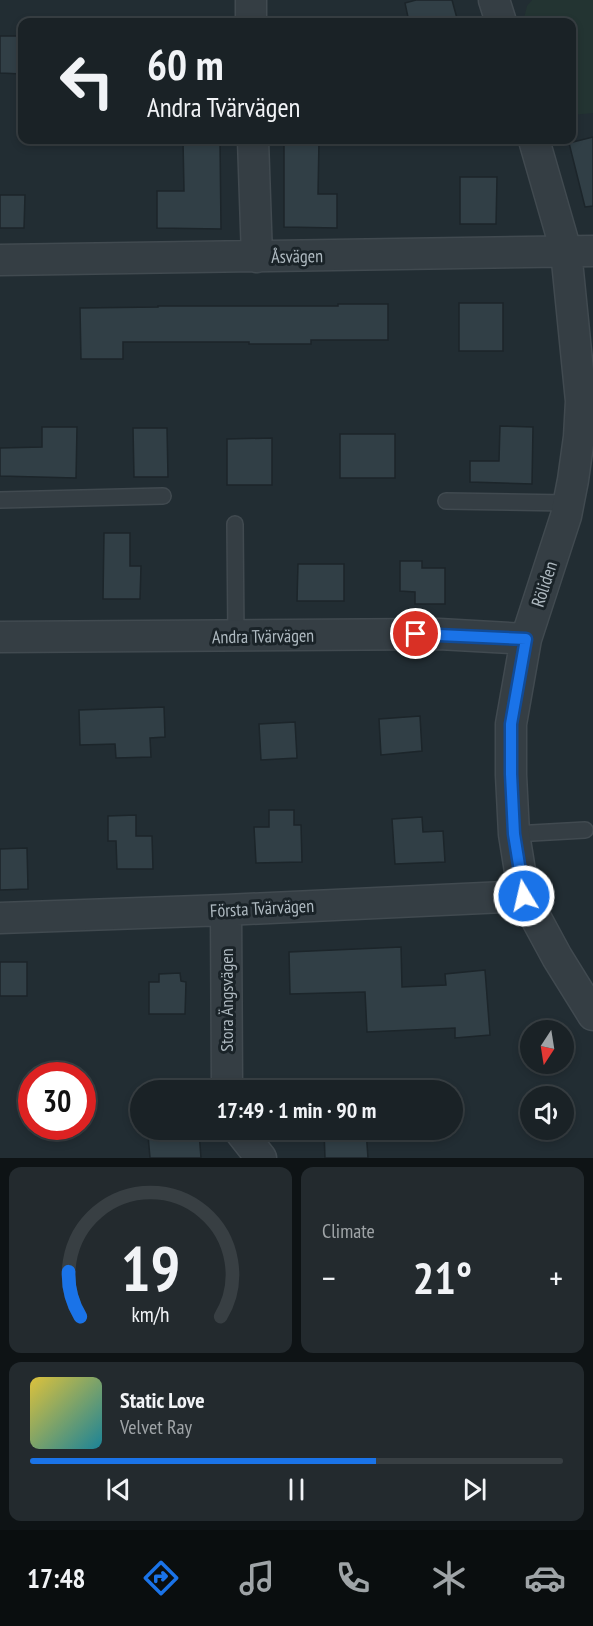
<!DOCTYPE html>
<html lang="en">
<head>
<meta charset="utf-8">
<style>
  body { margin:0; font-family:"PT Sans Narrow",sans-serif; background:#232a2e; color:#f1f3f6; height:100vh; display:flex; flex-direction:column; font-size:22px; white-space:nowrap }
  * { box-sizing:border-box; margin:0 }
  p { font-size:20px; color:#9fa4a7 }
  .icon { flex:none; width:33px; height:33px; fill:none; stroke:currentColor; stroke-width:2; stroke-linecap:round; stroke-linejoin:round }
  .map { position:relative; height:1158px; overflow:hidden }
  .side { display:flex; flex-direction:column; gap:9px; padding:9px; background:#0e1315; flex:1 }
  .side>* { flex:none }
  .top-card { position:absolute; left:18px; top:18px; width:558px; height:126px; border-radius:12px; box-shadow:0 3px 9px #0003,0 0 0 2px #383f43; background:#1a2226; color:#f1f3f6; overflow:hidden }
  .needle { width:39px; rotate:192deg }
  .controls { position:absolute; left:520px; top:1020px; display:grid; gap:12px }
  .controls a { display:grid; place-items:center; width:54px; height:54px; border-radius:50%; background:#1a2226; box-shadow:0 3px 9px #0003,0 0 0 2px #383f43; font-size:30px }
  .speed { position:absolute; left:18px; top:1062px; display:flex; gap:12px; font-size:30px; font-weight:700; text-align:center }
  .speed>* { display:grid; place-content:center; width:78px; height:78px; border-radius:50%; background:#1a2226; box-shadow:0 3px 9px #0003,0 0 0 2px #383f43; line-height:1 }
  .speed .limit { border:9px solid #d22; background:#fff; color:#111 }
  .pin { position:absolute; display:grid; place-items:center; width:51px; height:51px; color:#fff; margin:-26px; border:3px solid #fff; border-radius:50%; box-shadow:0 2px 6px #0007 }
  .me { position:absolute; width:66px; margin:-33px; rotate:351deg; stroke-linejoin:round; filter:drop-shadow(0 0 4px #0008) }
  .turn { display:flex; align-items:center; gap:21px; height:126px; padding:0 30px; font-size:27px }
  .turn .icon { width:78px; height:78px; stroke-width:2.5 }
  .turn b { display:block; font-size:42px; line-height:51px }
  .big { font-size:45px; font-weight:700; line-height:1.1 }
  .side .widget { flex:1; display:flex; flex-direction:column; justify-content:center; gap:9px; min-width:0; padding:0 21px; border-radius:12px; background:#232a2e }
  .side .dial { align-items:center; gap:0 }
  .dial svg { height:156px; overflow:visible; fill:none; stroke:#383f43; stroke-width:7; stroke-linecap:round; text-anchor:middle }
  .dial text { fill:#f1f3f6; stroke:none }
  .song { display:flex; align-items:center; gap:18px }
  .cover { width:72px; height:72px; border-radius:9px; background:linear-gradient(135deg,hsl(50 70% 55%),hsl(190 70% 35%)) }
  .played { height:6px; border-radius:3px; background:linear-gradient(90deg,#1a73e8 65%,#383f43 65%) }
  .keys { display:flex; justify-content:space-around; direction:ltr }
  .heat { display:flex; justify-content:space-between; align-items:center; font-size:33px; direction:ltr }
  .side .tiles { flex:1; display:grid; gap:9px; grid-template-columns:1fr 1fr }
  .widget:last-child { grid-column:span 2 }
  .trip { position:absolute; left:130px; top:1080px; width:333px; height:60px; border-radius:30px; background:#1a2226; box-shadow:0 3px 9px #0003,0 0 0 2px #383f43; font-weight:700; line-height:60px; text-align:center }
  .tab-bar { display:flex; height:96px; justify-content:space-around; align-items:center; background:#0a0e0f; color:#9fa4a7 }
  .tab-bar .icon { width:42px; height:42px }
  .tab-bar .on { color:#1a73e8 }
  .tab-bar b { font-size:27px; color:#f1f3f6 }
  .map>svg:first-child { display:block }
  .green { fill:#233432 }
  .building { fill:#313f46; stroke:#1c252a; stroke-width:1.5 }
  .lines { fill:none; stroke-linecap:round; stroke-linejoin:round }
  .service-casing { stroke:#414a50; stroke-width:18 }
  .minor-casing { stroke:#414a50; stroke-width:33 }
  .service { stroke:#353e44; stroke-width:15 }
  .minor { stroke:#353e44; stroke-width:30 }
  .route-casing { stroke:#114b97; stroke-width:15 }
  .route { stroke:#1a73e8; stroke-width:10 }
  .labels { text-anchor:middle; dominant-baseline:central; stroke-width:6; stroke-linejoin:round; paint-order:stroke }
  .street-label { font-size:18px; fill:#afbac1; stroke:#1a2328 }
</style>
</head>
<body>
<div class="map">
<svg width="593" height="1158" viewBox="0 0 593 1158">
  <rect width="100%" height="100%" fill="#222d33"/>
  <path class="green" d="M532 0H593V113L572 115V22H523L527 6Z"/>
  <path class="building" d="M416 0H452L458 22H409L405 3Z
    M0 36H22V74L0 73Z
    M593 137V206L585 207 569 143Z
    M183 140H220L221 229 157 228V191H184Z
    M284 140H319L318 194H337V228L284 227Z
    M460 177H497L496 224H460Z
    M0 195H25L24 228H0Z
    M459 303H503V351H459Z
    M338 304H388V340H311V344H249V342H123V359H81L80 308 158 307V306H338Z
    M500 426 533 427 532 484 470 482V461H499Z
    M42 427H77L76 478 0 476V448L42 447Z
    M133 428H167L168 477H134Z
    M340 434H395V478H340Z
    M272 438V485H227V439Z
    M104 533H130V566H141L140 599H103Z
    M400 561H422V568H445V604H415V592L400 591Z
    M298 564H344V601H297Z
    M164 707 165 737 150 738 151 757 116 758 115 744 80 745 79 710Z
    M420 716 422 751 381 755 379 719Z
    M295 722 297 758 261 760 259 724Z
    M269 810H294V825H301L302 862 256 863 254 827H269Z
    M136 815V836H152L153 869H117L116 841H108V816Z
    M422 817 423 832 443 831 445 862 395 864 392 819Z
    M27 848 28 889 0 890V849Z
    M401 947 402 987 446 985 445 974 485 970 490 1035 455 1038V1028L367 1032 365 992 290 994 289 952Z
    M0 962H27V996H0Z
    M180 973 181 981 186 982 185 1014H149V982H159V974Z
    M324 1130H366L368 1158H325Z
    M199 1131 201 1158H150L148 1135Z"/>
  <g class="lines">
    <g class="service-casing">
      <path id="service" d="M0 500 163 496
        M446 501 568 503
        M235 524 236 637
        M514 834 585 830"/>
    </g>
    <g class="minor-casing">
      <path id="minor" d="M251 0V22
        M494 0 501 22
        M253 140 257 257
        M534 140 566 251 581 401 579 437 573 480 566 516 526 639 511 724V775L514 834 524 896 557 957 593 1015
        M0 260 593 251
        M0 637 439 634 526 639
        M226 910 227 1090
        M0 918 226 910 524 896
        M239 1130 261 1158"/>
    </g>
    <use href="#service" class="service"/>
    <use href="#minor" class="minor"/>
  </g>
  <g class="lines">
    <g class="route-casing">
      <path id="route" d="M416 634 526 639 511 724V774L514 834 524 896"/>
    </g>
    <use href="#route" class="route"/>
  </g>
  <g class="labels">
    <g class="street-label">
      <text transform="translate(297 256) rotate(-1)">Åsvägen</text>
      <text transform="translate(544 584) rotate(-72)">Röliden</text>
      <text transform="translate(263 636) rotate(-1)">Andra Tvärvägen</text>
      <text transform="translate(262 908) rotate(-3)">Första Tvärvägen</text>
      <text transform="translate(226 1000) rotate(-90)">Stora Ängsvägen</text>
    </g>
  </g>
</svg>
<div class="controls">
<a><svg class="needle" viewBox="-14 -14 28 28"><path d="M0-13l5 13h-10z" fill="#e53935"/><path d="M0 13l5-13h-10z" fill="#9fa4a7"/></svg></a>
<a><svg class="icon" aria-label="sound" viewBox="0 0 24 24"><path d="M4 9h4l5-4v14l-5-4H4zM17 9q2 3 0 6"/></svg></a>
</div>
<div class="speed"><div class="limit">30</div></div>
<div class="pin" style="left:416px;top:634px;background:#d93025"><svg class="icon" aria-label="arrive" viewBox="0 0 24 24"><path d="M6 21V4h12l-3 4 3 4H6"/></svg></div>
<svg class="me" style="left:524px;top:896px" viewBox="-20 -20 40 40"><circle r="17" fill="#1a73e8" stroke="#fff" stroke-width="3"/><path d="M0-11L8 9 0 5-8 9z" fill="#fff"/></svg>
<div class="trip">17:49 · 1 min · 90 m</div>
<div class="top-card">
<div class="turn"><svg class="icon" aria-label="left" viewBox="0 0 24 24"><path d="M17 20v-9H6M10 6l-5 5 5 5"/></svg><div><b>60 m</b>Andra Tvärvägen</div></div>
</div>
</div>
<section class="side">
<div class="tiles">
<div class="widget dial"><svg viewBox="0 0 100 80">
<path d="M14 69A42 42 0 1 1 86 69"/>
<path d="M14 69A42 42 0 0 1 8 46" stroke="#1a73e8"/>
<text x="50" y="56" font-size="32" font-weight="700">19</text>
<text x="50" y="72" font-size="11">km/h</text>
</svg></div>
<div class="widget"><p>Climate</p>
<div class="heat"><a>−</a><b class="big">21°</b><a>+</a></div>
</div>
<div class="widget">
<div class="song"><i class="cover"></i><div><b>Static Love</b><p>Velvet Ray</p></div></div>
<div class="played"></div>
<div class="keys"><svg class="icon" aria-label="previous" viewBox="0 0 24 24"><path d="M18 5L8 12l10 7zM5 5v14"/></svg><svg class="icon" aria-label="pause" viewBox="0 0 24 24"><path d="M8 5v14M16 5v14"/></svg><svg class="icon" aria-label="next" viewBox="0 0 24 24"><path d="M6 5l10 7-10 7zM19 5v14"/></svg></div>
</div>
</div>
</section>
<nav class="tab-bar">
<b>17:48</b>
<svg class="icon on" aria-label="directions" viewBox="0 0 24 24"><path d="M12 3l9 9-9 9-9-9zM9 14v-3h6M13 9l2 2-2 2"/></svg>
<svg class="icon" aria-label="music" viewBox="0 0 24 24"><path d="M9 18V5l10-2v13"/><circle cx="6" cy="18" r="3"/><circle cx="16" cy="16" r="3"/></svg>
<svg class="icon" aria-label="phone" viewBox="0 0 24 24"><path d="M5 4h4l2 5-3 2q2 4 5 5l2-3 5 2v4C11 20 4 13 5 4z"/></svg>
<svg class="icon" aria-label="climate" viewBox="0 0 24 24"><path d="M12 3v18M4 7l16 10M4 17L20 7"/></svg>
<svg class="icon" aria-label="car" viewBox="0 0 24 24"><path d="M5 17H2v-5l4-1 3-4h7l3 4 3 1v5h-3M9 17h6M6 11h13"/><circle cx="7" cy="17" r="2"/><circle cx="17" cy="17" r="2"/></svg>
</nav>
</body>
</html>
